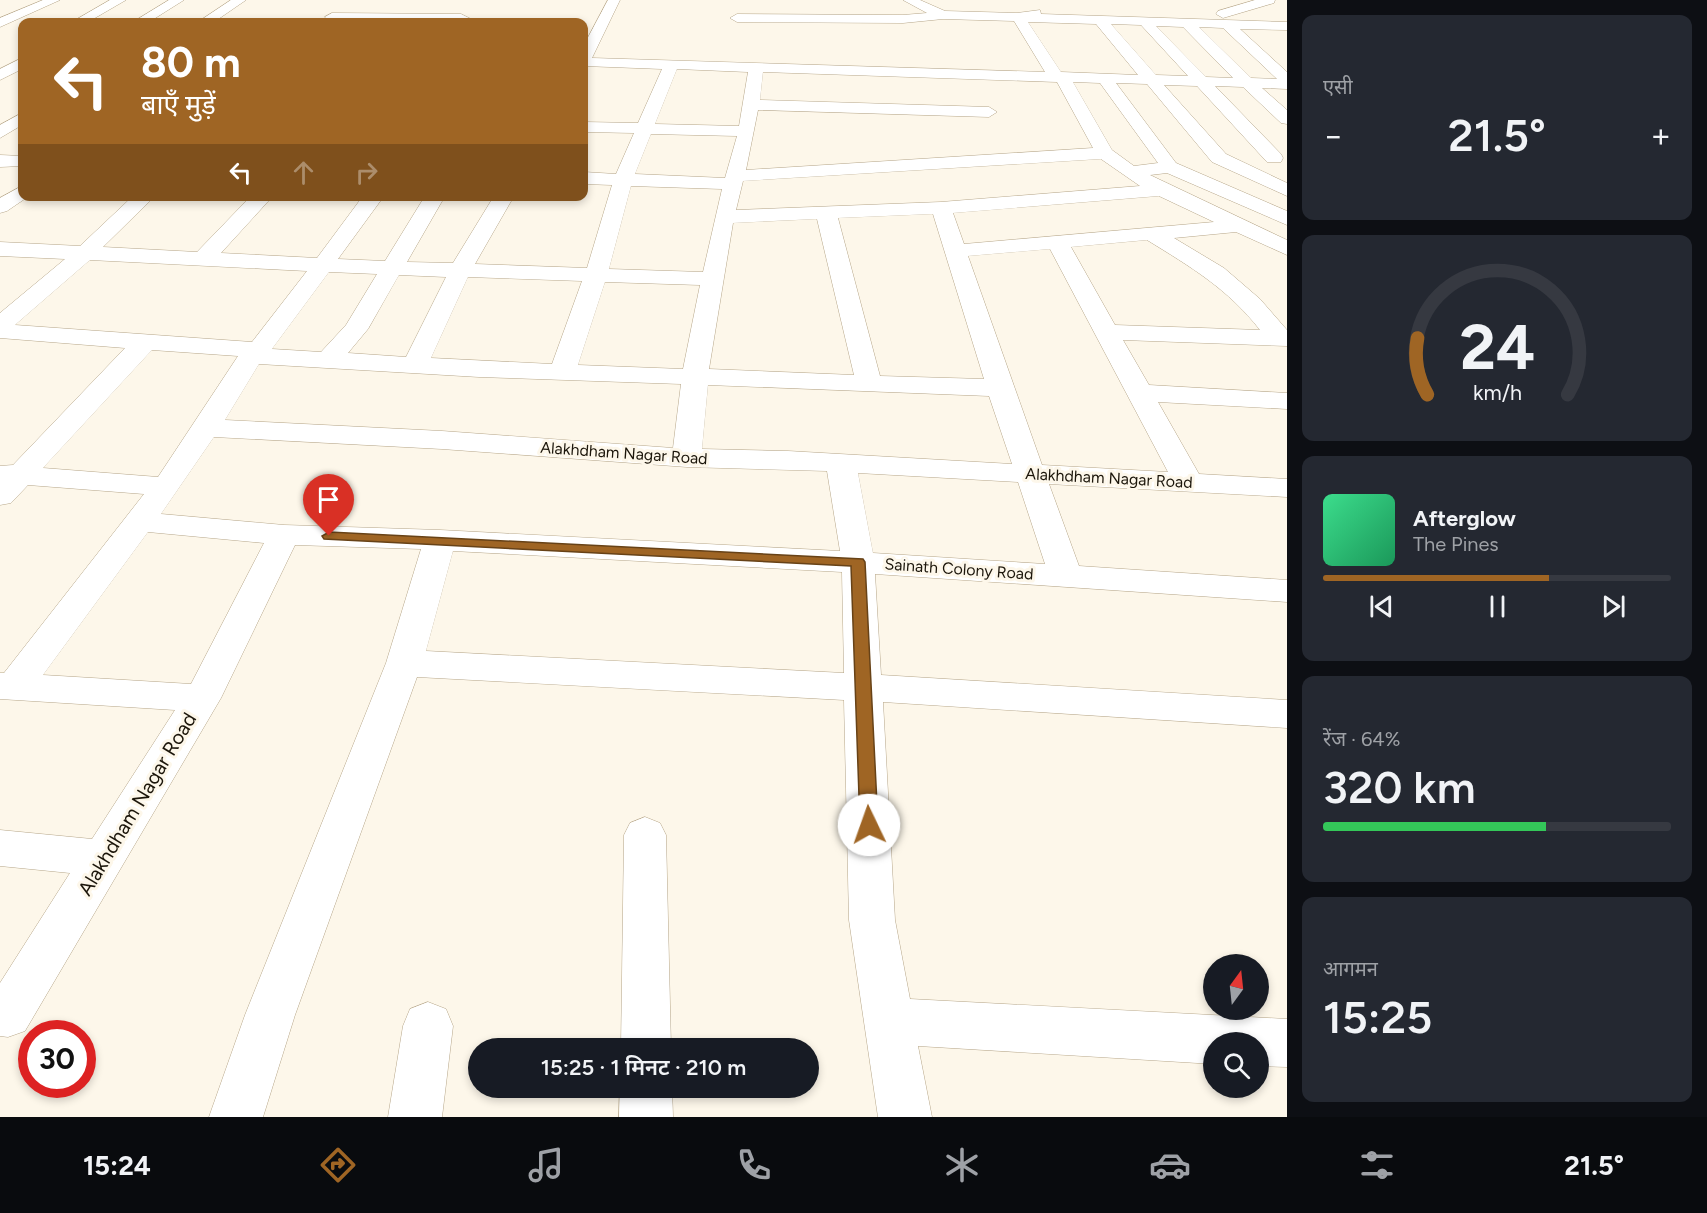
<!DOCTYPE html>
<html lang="hi">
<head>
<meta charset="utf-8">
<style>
  body { margin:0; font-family:Figtree,"Noto Sans Devanagari",sans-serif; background:#242831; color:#f1f3f6; height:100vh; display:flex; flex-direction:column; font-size:22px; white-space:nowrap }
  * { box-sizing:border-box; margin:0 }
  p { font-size:20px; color:#9ea1a6 }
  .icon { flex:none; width:33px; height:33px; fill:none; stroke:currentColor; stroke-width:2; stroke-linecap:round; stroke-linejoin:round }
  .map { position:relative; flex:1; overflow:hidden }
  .sheet { display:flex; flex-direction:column; gap:15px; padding:15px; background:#0d0f14; width:420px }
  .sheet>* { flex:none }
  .top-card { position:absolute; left:18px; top:18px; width:570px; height:183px; border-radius:12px; box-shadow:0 3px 9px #0003; background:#9f6524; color:#fff; overflow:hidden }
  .needle { width:39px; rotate:15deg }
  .tools { position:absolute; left:1203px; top:954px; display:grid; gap:12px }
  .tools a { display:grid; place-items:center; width:66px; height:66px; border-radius:50%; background:#171b24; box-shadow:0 3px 9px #0003; font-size:30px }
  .speed { position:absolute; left:18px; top:1020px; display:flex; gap:12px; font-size:30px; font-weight:700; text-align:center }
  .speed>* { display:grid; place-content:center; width:78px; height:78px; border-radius:50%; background:#171b24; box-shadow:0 3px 9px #0003; line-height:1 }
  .speed .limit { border:9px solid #d22; background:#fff; color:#111 }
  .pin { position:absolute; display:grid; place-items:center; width:51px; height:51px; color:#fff; margin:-62px -26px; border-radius:50% 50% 50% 0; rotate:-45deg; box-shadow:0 0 6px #0007 }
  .pin .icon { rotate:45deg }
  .me { position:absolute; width:66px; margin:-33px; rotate:357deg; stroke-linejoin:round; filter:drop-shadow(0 0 4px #0008) }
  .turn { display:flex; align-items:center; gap:21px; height:126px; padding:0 24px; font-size:27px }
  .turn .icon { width:78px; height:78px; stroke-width:2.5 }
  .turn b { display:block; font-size:42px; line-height:51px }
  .lanes { display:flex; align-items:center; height:57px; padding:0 24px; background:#0003; justify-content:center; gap:30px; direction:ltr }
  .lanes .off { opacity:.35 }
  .big { font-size:45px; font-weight:600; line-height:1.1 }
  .sheet .card { flex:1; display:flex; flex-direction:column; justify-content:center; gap:9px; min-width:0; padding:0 21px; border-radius:12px; background:#242831 }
  .sheet .dial { align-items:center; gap:0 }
  .dial svg { height:156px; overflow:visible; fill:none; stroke:#363941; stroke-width:7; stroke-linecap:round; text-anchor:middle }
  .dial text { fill:#f1f3f6; stroke:none }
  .song { display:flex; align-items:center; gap:18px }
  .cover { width:72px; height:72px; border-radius:9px; background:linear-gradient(135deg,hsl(150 70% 55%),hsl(150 70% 35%)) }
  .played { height:6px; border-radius:3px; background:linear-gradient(90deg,#9f6524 65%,#363941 65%) }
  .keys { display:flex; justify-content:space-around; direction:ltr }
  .heat { display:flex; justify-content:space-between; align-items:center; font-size:33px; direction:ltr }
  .charge { height:9px; border-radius:4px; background:linear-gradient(90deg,#34c759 64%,#363941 0) }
  .trip { position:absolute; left:468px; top:1038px; width:351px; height:60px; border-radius:30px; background:#171b24; box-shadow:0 3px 9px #0003; font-weight:600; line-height:60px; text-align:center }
  .tabs { display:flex; height:96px; justify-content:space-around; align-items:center; background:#090b0e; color:#9ea1a6 }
  .tabs .icon { width:42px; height:42px }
  .tabs .current { color:#9f6524 }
  .tabs b { font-size:27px; color:#f1f3f6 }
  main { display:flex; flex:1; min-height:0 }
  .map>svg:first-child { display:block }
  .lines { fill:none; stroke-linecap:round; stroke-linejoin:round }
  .minor-casing { stroke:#b6a689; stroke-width:1 }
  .minor { fill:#fff; fill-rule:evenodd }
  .route { fill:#9f6524; stroke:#674217; stroke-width:1.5 }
  .labels { text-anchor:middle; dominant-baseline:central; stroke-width:6; stroke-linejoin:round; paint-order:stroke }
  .street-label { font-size:16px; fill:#1b150a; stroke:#fdf7ea }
  .near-street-label { font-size:20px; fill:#1b150a; stroke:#fdf7ea }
</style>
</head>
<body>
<main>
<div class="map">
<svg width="1287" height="1117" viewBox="0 0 1287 1117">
  <rect width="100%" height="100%" fill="#fdf7ea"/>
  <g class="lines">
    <g class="minor-casing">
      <path id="minor" d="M43 0H60L0 27V18Z
        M110 0H126L88 22H72Z
        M169 0H184L149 22H133Z
        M231 0H246L214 22H198Z
        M608 0H620L592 58 1045 72 1014 21 943 19 903 23 737 22 730 18 737 14 903 15 927 13 903 0H920L945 11 1017 13 1040 10 1041 14 1287 22V30L1240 29 1287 72V89L1262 88 1287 110V124L1281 123 1243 87 1215 86 1281 154 1283 158 1281 162H1267L1197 86 1164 85 1226 154 1287 183V196L1212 162 1147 84 1116 83 1176 163 1287 211V225L1167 173 1150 175 1287 240V255L1236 232 1174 238 1224 268 1260 299 1287 330V346L1123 340 1149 385 1287 393V409L1158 402 1199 474 1287 479V497L1049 484 1079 566 1287 580V602L875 574 881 675 1287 700V728L883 702 895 920 910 999 1287 1019V1067L1258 1066V1042H1214V1064L918 1046 932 1117H878L849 920 844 700 417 677 295 1015 263 1117H209L245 1015 386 663 421 549 295 545 221 698 25 1031 8 1037 0 1036V983L70 873 0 866V830L92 839 175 710 0 699V673H4L144 494 28 485 11 503 0 505V466L13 465 125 348 0 338V313L65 259 0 256V242L80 246 133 196H155L103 247 197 252 251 196H273L221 253 317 258 363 196H384L338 259 385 261 425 196H445L407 262 453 263 494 196H514L475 264 587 268 612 185 584 184V172L616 174 634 133 584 132V122L638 123 662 69 584 66V45ZM1028 22 1096 24 1138 75 1061 72ZM1111 24 1141 25 1188 76 1156 75ZM1156 26 1183 27 1233 78 1206 77ZM1199 27 1223 28 1277 79 1251 78ZM677 69 748 72 739 126 655 124ZM763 72 1057 82 1093 148 746 170 758 110 989 117 997 112 989 107 760 100ZM1073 82 1100 83 1158 163 1134 166 1112 150ZM651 134 737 136 725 178 635 174ZM1101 159 1140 186 941 202 736 210 743 181ZM631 186 722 189 703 272 609 269ZM1159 196 1214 222 964 244 953 213ZM933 214 984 379 880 376 838 218ZM817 219 854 375 709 369 733 223ZM1147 240C1191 267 1228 289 1260 330L1115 325 1071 247ZM1050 249 1168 472 1042 465 968 256ZM90 260 307 271 252 342 15 325ZM329 272 377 274 346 325 321 352 272 349ZM399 275 446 277 406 357 348 353 368 329ZM468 277 582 281 552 364 431 358ZM605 282 700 285 683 369 578 365ZM152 350 238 356 158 477 43 468ZM259 364 479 377 681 384 673 448 442 431 225 420ZM708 385 989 396 1012 464 788 451 702 449ZM214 437 442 449 687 467 827 471 840 551 440 530 284 525 161 514ZM858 473 1018 482 1045 564 873 553ZM148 532 264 543 191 684 43 675ZM453 551 842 572 844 673 426 651Z
        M1255 0H1275L1274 3 1223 18 1216 14 1218 11Z
        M332 13 461 14 473 20 471 22H458L327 20 325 17Z
        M22 58V69L0 80V69Z
        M22 113V125L0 138V125Z
        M0 155 22 156V166L0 167Z
        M22 186V196H29L7 211 0 213V198Z
        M645 817 660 823 666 835 671 1048H621L624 835 630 823Z
        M428 1002 446 1009 453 1026 442 1117H388L403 1026 410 1009Z
        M620 1088H672L673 1117H619Z"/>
    </g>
    <use href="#minor" class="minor"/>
  </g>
  <path class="route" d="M329 532 863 559 865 562 878 825 875 830 869 832 863 830 860 825 851 566 324 539 322 536Z"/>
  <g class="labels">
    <g class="street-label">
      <text transform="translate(624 453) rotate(4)">Alakhdham Nagar Road</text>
      <text transform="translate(1109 478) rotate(3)">Alakhdham Nagar Road</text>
      <text transform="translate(959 569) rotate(4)">Sainath Colony Road</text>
    </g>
    <g class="near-street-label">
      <text transform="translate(137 804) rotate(-59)">Alakhdham Nagar Road</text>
    </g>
  </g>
</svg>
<div class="tools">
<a><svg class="needle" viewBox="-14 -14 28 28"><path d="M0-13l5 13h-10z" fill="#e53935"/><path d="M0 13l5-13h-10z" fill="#9ea1a6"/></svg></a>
<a><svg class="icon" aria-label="search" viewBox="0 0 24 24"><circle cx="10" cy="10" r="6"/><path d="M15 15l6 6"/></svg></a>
</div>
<div class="speed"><div class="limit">30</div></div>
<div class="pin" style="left:329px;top:536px;background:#d93025"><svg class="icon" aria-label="arrive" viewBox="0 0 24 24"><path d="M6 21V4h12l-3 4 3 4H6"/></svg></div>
<svg class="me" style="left:869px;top:825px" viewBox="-20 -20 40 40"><circle r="19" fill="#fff"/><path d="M0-13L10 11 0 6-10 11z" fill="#9f6524"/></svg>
<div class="trip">15:25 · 1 मिनट · 210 m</div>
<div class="top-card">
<div class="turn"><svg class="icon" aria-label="left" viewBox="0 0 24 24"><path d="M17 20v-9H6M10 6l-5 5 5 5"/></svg><div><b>80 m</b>बाएँ मुड़ें</div></div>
<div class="lanes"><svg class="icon" aria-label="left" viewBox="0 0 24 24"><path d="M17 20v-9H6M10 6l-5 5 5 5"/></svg><svg class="icon off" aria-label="ahead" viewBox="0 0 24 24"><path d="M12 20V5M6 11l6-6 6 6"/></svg><svg class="icon off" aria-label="right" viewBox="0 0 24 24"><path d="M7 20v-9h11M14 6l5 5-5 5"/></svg></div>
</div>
</div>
<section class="sheet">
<div class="card"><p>एसी</p>
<div class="heat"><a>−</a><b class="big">21.5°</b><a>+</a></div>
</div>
<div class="card dial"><svg viewBox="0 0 100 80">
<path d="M14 69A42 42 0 1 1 86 69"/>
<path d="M14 69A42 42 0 0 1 9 40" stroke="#9f6524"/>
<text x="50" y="56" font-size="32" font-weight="700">24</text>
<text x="50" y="72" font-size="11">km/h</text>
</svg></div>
<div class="card">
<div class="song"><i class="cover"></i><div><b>Afterglow</b><p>The Pines</p></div></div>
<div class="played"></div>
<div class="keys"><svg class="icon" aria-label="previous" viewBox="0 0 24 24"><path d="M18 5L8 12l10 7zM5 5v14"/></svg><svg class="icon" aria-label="pause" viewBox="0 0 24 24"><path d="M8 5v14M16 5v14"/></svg><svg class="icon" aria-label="next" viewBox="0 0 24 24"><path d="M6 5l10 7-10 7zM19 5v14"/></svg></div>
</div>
<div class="card"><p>रेंज · 64%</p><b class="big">320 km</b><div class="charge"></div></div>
<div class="card"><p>आगमन</p><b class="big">15:25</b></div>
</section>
</main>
<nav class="tabs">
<b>15:24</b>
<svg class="icon current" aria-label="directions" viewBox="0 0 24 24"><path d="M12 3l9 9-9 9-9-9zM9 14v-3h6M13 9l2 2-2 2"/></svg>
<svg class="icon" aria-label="music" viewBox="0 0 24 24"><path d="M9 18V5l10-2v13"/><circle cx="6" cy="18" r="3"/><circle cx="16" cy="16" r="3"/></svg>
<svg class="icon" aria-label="phone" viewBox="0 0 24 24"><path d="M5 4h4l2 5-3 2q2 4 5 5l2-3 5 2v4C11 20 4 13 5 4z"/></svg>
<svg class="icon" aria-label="climate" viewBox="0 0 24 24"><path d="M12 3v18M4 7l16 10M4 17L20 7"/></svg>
<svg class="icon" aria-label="car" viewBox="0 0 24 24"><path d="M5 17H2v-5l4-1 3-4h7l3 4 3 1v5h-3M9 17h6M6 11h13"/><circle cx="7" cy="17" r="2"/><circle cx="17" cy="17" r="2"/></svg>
<svg class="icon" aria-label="filters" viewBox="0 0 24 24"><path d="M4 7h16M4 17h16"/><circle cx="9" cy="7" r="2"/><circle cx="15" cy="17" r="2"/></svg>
<b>21.5°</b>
</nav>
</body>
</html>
